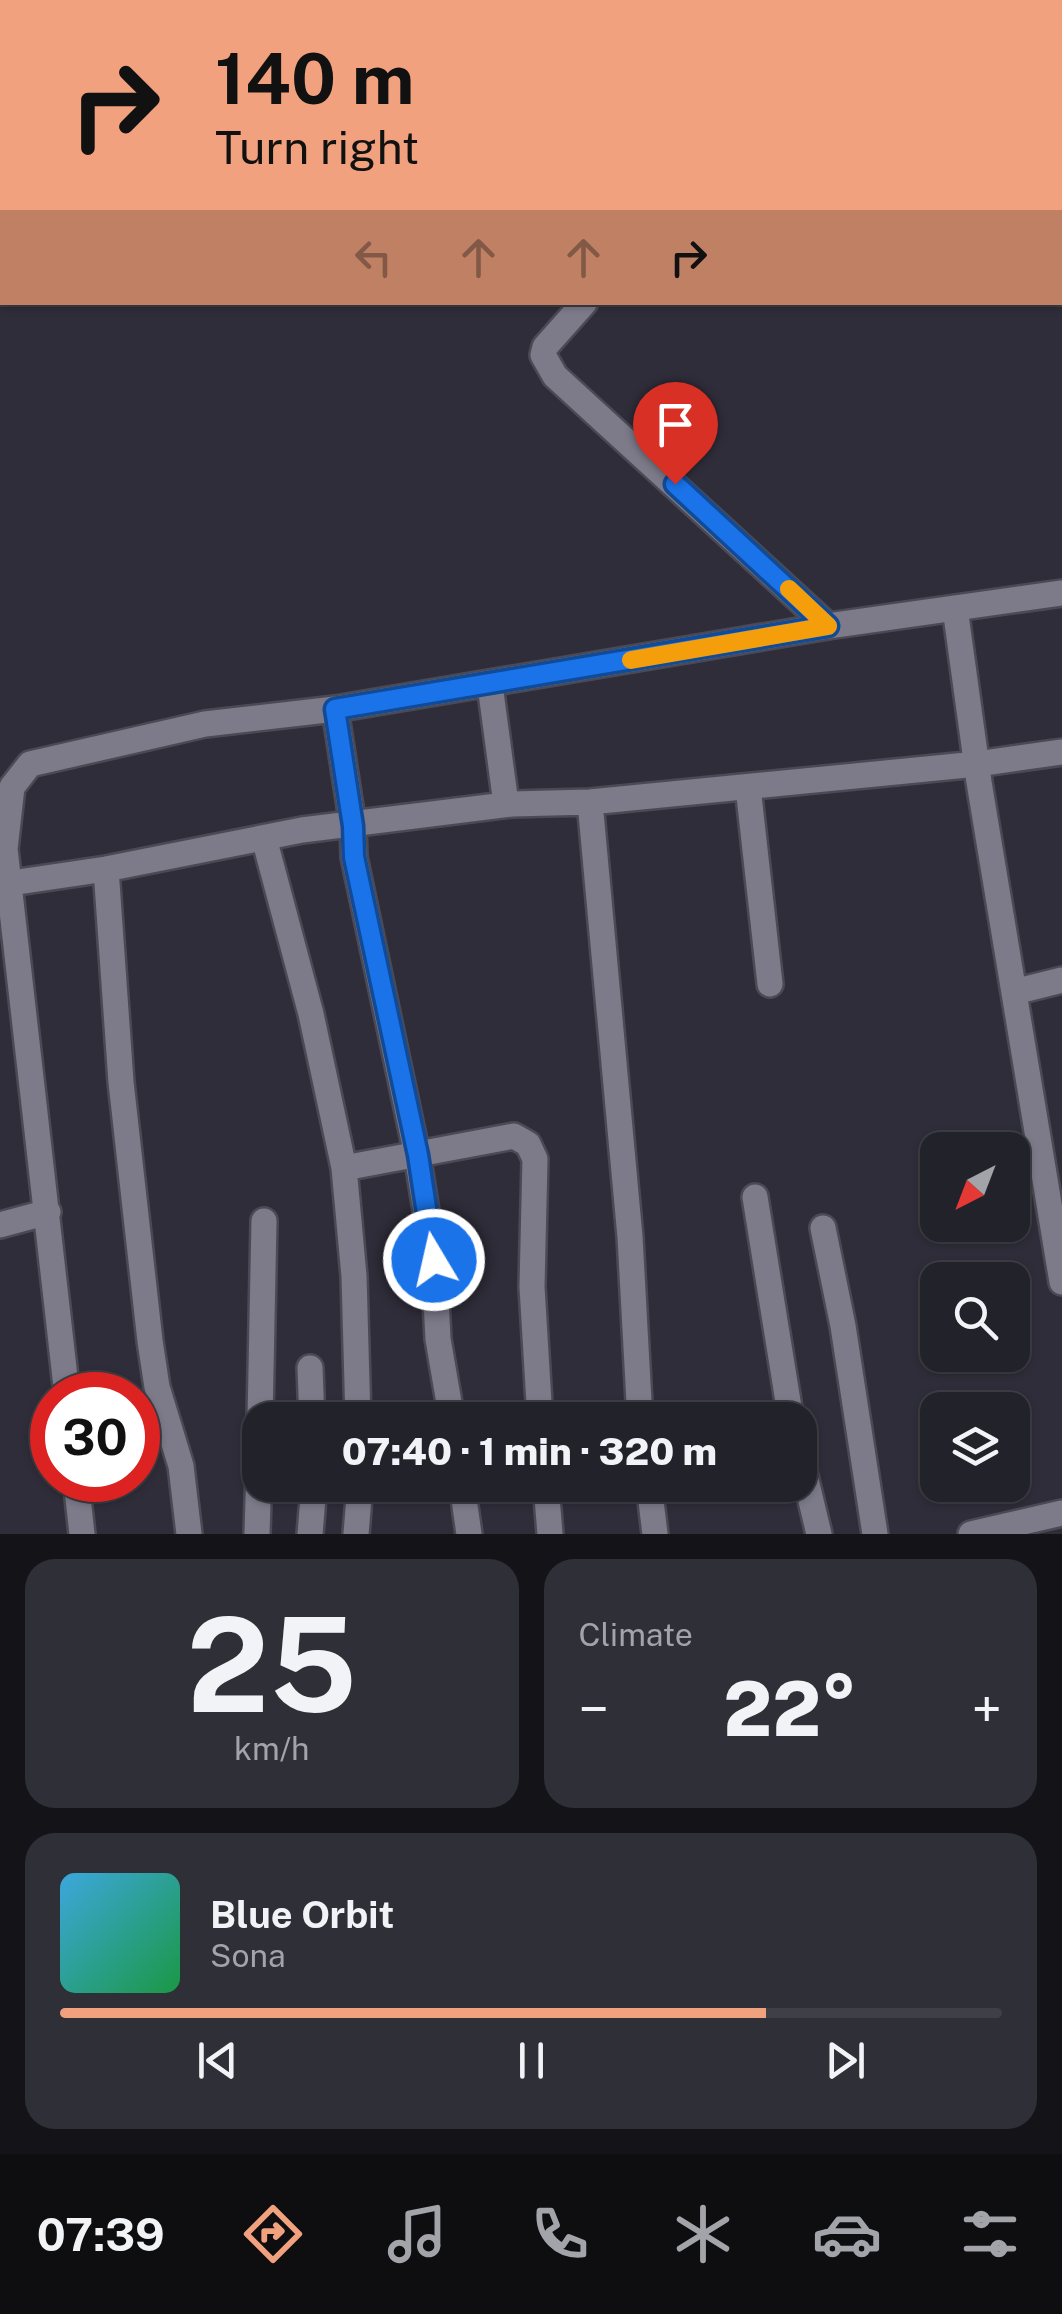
<!DOCTYPE html>
<html lang="en">
<head>
<meta charset="utf-8">
<style>
  body { margin:0; font-family:"Public Sans",sans-serif; background:#2e2f37; color:#f1f3f6; height:100vh; display:flex; flex-direction:column; font-size:38px; white-space:nowrap }
  * { box-sizing:border-box; margin:0 }
  p { font-size:32px; color:#a2a4a9 }
  .icon { flex:none; width:55px; height:55px; fill:none; stroke:currentColor; stroke-width:2; stroke-linecap:round; stroke-linejoin:round }
  .map { position:relative; height:1534px; overflow:hidden }
  .details { display:flex; flex-direction:column; gap:25px; padding:25px; background:#131318; flex:1 }
  .details>* { flex:none }
  .guide { position:absolute; left:0px; top:0px; width:1062px; height:305px; box-shadow:0 2px 8px #0004,0 0 0 2px #3f3f47; background:#f1a17d; color:#111; overflow:hidden }
  .needle { width:65px; rotate:222deg }
  .controls { position:absolute; left:920px; top:1132px; display:grid; gap:20px }
  .controls a { display:grid; place-items:center; width:110px; height:110px; border-radius:20px; background:#22222b; box-shadow:0 2px 8px #0004,0 0 0 2px #3f3f47; font-size:50px }
  .speed { position:absolute; left:30px; top:1372px; display:flex; gap:20px; font-size:50px; font-weight:700; text-align:center }
  .speed>* { display:grid; place-content:center; width:130px; height:130px; border-radius:50%; background:#22222b; box-shadow:0 2px 8px #0004,0 0 0 2px #3f3f47; line-height:1 }
  .speed .limit { border:15px solid #d22; background:#fff; color:#111 }
  .pin { position:absolute; display:grid; place-items:center; width:85px; height:85px; color:#fff; margin:-102px -42px; border-radius:50% 50% 50% 0; rotate:-45deg; box-shadow:0 0 10px #0007 }
  .pin .icon { rotate:45deg }
  .me { position:absolute; width:110px; margin:-55px; rotate:351deg; stroke-linejoin:round; filter:drop-shadow(0 0 8px #0008) }
  .turn { display:flex; align-items:center; gap:35px; height:210px; padding:0 50px; font-size:45px }
  .turn .icon { width:130px; height:130px; stroke-width:2.5 }
  .turn b { display:block; font-size:70px; line-height:85px }
  .lanes { display:flex; align-items:center; height:95px; padding:0 50px; background:#0003; justify-content:center; gap:50px; direction:ltr }
  .lanes .off { opacity:.35 }
  .big { font-size:75px; font-weight:800; line-height:1.1 }
  .details .tile { flex:1; display:flex; flex-direction:column; justify-content:center; gap:15px; min-width:0; padding:0 35px; border-radius:30px; background:#2e2f37 }
  .details .dial { align-items:center; gap:0 }
  .dial b { font-size:130px; line-height:1 }
  .song { display:flex; align-items:center; gap:30px }
  .cover { width:120px; height:120px; border-radius:15px; background:linear-gradient(135deg,hsl(200 70% 55%),hsl(140 70% 35%)) }
  .played { height:10px; border-radius:5px; background:linear-gradient(90deg,#f1a17d 75%,#3f3f47 75%) }
  .keys { display:flex; justify-content:space-around; direction:ltr }
  .heat { display:flex; justify-content:space-between; align-items:center; font-size:55px; direction:ltr }
  .details .tiles { flex:1; display:grid; gap:25px; grid-template-columns:1fr 1fr }
  .tile:last-child { grid-column:span 2 }
  .trip { position:absolute; left:242px; top:1402px; width:575px; height:100px; border-radius:30px; background:#22222b; box-shadow:0 2px 8px #0004,0 0 0 2px #3f3f47; font-weight:800; line-height:100px; text-align:center }
  .menu { display:flex; height:160px; justify-content:space-around; align-items:center; background:#0e0e11; color:#a2a4a9 }
  .menu .icon { width:70px; height:70px }
  .menu .selected { color:#f1a17d }
  .menu b { font-size:45px; color:#f1f3f6 }
  .map>svg:first-child { display:block }
  .lines { fill:none; stroke-linecap:round; stroke-linejoin:round }
  .minor-casing { stroke:#4b4a54; stroke-width:30 }
  .minor { stroke:#7d7b8a; stroke-width:25 }
  .route-casing { stroke:#114b97; stroke-width:25 }
  .route { stroke:#1a73e8; stroke-width:18 }
  .slow { stroke:#f59e0b; stroke-width:18 }
</style>
</head>
<body>
<div class="map">
<svg width="1062" height="1534" viewBox="0 0 1062 1534">
  <rect width="100%" height="100%" fill="#2e2d39"/>
  <g class="lines">
    <g class="minor-casing">
      <path id="minor" d="M861 2 863 0
        M585 302 545 347 543 355 555 376 828 626
        M955 608 979 782 1062 1282
        M490 685 506 804
        M335 709 353 826 354 857 417 1155 434 1260 438 1339 452 1420
        M748 787 770 984
        M590 802 630 1237 640 1420
        M264 838 311 1014 344 1168 354 1276 358 1420
        M106 869 121 1082 150 1341 157 1387 181 1466 189 1534
        M11 883 106 869 302 830 512 804 590 802 977 764 1062 752
        M1014 992 1062 980
        M344 1168 514 1136 528 1144 535 1159 532 1287 540 1420
        M755 1197 791 1420
        M0 1225 48 1212
        M823 1228 843 1326 875 1534
        M310 1368 312 1420
        M67 1395 5 849 12 787 30 764 205 724 335 709 828 626 1062 593
        M260 1420 264 1221
        M800 1455 819 1534
        M76 1480 82 1534
        M462 1485 469 1534
        M546 1485 550 1534
        M649 1485 655 1534
        M257 1534 260 1435
        M310 1534 314 1485
        M356 1534 360 1485
        M971 1534 1062 1513"/>
    </g>
    <use href="#minor" class="minor"/>
  </g>
  <g class="lines">
    <g class="route-casing">
      <path id="route" d="M434 1260 418 1155 354 857 353 826 335 709 828 626 675 484"/>
    </g>
    <use href="#route" class="route"/>
    <path class="slow" d="M631 660 828 626 789 589"/>
  </g>
</svg>
<div class="controls">
<a><svg class="needle" viewBox="-14 -14 28 28"><path d="M0-13l5 13h-10z" fill="#e53935"/><path d="M0 13l5-13h-10z" fill="#a2a4a9"/></svg></a>
<a><svg class="icon" aria-label="search" viewBox="0 0 24 24"><circle cx="10" cy="10" r="6"/><path d="M15 15l6 6"/></svg></a>
<a><svg class="icon" aria-label="layers" viewBox="0 0 24 24"><path d="M12 4l9 5-9 5-9-5zM3 14l9 5 9-5"/></svg></a>
</div>
<div class="speed"><div class="limit">30</div></div>
<div class="pin" style="left:675px;top:484px;background:#d93025"><svg class="icon" aria-label="arrive" viewBox="0 0 24 24"><path d="M6 21V4h12l-3 4 3 4H6"/></svg></div>
<svg class="me" style="left:434px;top:1260px" viewBox="-20 -20 40 40"><circle r="17" fill="#1a73e8" stroke="#fff" stroke-width="3"/><path d="M0-11L8 9 0 5-8 9z" fill="#fff"/></svg>
<div class="trip">07:40 · 1 min · 320 m</div>
<div class="guide">
<div class="turn"><svg class="icon" aria-label="right" viewBox="0 0 24 24"><path d="M7 20v-9h11M14 6l5 5-5 5"/></svg><div><b>140 m</b>Turn right</div></div>
<div class="lanes"><svg class="icon off" aria-label="left" viewBox="0 0 24 24"><path d="M17 20v-9H6M10 6l-5 5 5 5"/></svg><svg class="icon off" aria-label="ahead" viewBox="0 0 24 24"><path d="M12 20V5M6 11l6-6 6 6"/></svg><svg class="icon off" aria-label="ahead" viewBox="0 0 24 24"><path d="M12 20V5M6 11l6-6 6 6"/></svg><svg class="icon" aria-label="right" viewBox="0 0 24 24"><path d="M7 20v-9h11M14 6l5 5-5 5"/></svg></div>
</div>
</div>
<section class="details">
<div class="tiles">
<div class="tile dial"><b>25</b><p>km/h</p></div>
<div class="tile"><p>Climate</p>
<div class="heat"><a>−</a><b class="big">22°</b><a>+</a></div>
</div>
<div class="tile">
<div class="song"><i class="cover"></i><div><b>Blue Orbit</b><p>Sona</p></div></div>
<div class="played"></div>
<div class="keys"><svg class="icon" aria-label="previous" viewBox="0 0 24 24"><path d="M18 5L8 12l10 7zM5 5v14"/></svg><svg class="icon" aria-label="pause" viewBox="0 0 24 24"><path d="M8 5v14M16 5v14"/></svg><svg class="icon" aria-label="next" viewBox="0 0 24 24"><path d="M6 5l10 7-10 7zM19 5v14"/></svg></div>
</div>
</div>
</section>
<nav class="menu">
<b>07:39</b>
<svg class="icon selected" aria-label="directions" viewBox="0 0 24 24"><path d="M12 3l9 9-9 9-9-9zM9 14v-3h6M13 9l2 2-2 2"/></svg>
<svg class="icon" aria-label="music" viewBox="0 0 24 24"><path d="M9 18V5l10-2v13"/><circle cx="6" cy="18" r="3"/><circle cx="16" cy="16" r="3"/></svg>
<svg class="icon" aria-label="phone" viewBox="0 0 24 24"><path d="M5 4h4l2 5-3 2q2 4 5 5l2-3 5 2v4C11 20 4 13 5 4z"/></svg>
<svg class="icon" aria-label="climate" viewBox="0 0 24 24"><path d="M12 3v18M4 7l16 10M4 17L20 7"/></svg>
<svg class="icon" aria-label="car" viewBox="0 0 24 24"><path d="M5 17H2v-5l4-1 3-4h7l3 4 3 1v5h-3M9 17h6M6 11h13"/><circle cx="7" cy="17" r="2"/><circle cx="17" cy="17" r="2"/></svg>
<svg class="icon" aria-label="filters" viewBox="0 0 24 24"><path d="M4 7h16M4 17h16"/><circle cx="9" cy="7" r="2"/><circle cx="15" cy="17" r="2"/></svg>
</nav>
</body>
</html>
